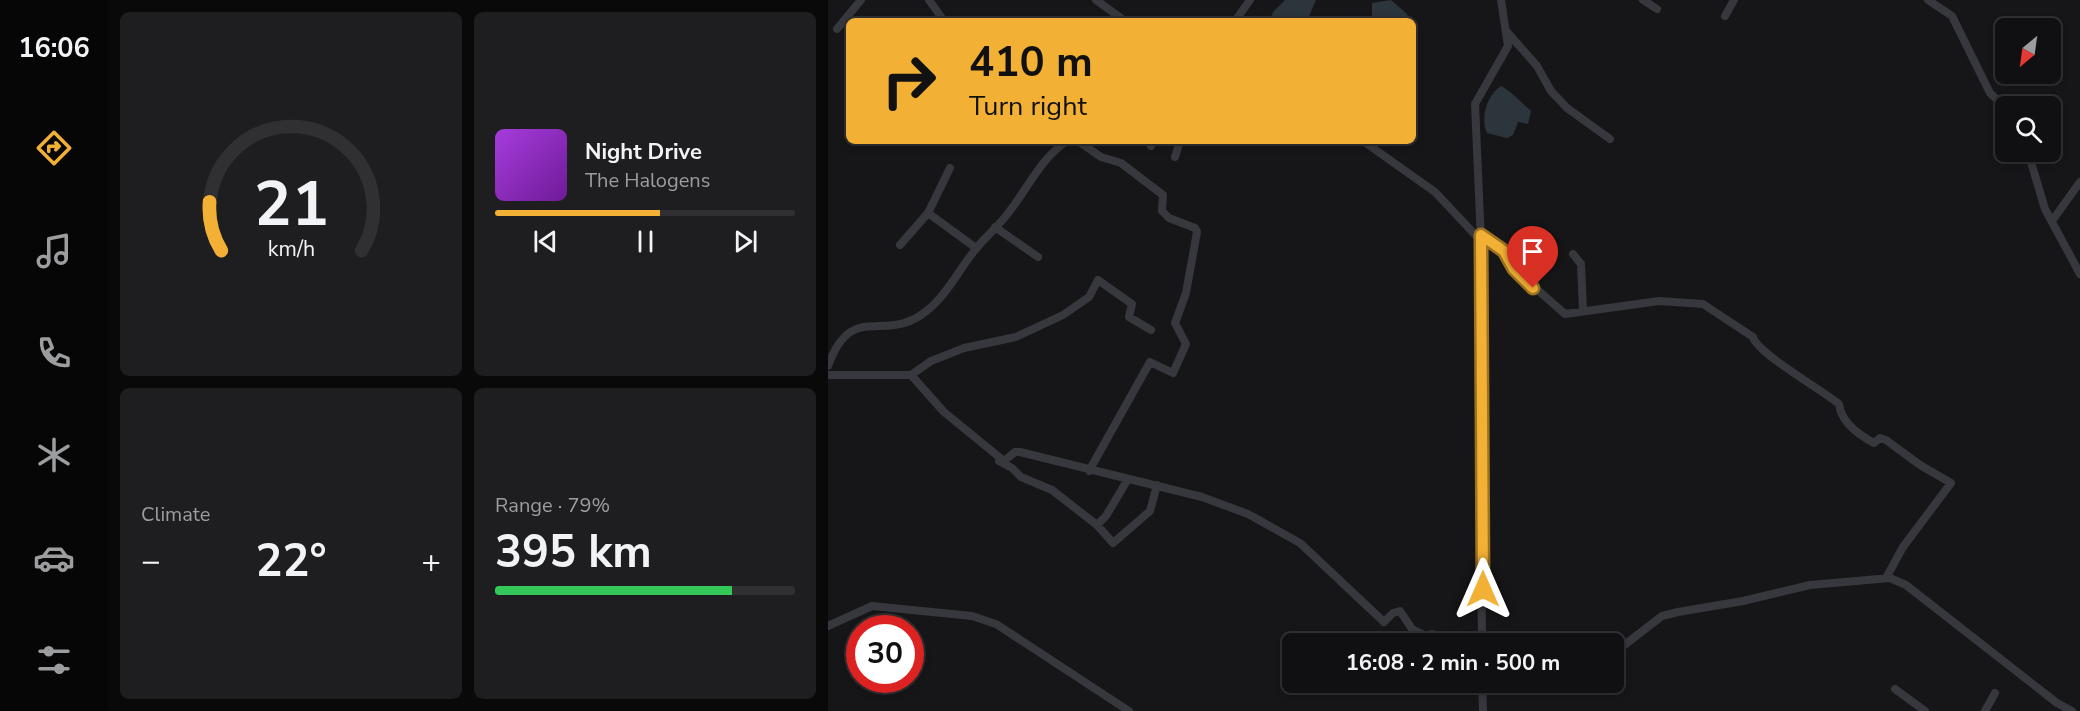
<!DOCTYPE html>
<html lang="en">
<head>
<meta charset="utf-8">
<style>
  body { margin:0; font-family:"Nunito Sans",sans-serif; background:#1e1e20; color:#f1f3f6; height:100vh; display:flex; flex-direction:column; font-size:22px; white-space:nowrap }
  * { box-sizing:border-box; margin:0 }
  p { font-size:20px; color:#9c9d9f }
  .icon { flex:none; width:33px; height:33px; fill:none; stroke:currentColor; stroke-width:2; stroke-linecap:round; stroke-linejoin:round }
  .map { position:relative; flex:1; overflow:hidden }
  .drawer { display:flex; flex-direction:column; gap:12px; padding:12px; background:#09090a; width:720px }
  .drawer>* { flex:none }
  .top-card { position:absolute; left:18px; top:18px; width:570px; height:126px; border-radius:9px; box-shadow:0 3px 9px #0003,0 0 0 2px #303032; background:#f2b134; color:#111; overflow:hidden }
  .needle { width:39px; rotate:209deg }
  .buttons { position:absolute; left:1167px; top:18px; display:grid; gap:12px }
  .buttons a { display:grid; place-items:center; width:66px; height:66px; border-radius:9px; background:#101012; box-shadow:0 3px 9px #0003,0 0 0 2px #303032; font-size:30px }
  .speed { position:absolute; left:18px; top:615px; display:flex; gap:12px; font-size:30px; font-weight:700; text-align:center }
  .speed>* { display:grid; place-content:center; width:78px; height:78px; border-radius:50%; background:#101012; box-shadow:0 3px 9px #0003,0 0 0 2px #303032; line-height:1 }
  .speed .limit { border:9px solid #d22; background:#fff; color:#111 }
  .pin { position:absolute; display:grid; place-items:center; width:51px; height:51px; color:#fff; margin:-62px -26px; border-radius:50% 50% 50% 0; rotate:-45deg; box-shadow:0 0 6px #0007 }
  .pin .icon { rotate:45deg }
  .me { position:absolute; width:66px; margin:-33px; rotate:0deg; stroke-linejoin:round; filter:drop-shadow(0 0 4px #0008) }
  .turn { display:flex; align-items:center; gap:21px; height:126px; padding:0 24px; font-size:27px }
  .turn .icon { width:78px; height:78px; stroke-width:2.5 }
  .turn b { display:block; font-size:42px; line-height:51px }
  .big { font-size:45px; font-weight:700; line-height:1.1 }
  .drawer .card { flex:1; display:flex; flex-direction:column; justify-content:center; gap:9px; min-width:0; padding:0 21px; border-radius:9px; background:#1e1e20 }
  .drawer .dial { align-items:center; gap:0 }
  .dial svg { height:156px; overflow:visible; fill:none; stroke:#303032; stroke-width:7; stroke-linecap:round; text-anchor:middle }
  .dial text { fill:#f1f3f6; stroke:none }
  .song { display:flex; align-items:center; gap:18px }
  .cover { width:72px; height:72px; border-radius:9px; background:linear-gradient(135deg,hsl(280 70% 55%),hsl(280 70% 35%)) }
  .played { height:6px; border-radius:3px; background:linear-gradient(90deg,#f2b134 55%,#303032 55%) }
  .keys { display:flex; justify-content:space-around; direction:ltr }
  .heat { display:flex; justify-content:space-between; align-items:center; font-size:33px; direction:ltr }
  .charge { height:9px; border-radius:4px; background:linear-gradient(90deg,#34c759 79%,#303032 0) }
  .drawer .tiles { flex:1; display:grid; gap:12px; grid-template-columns:repeat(2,1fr) }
  .trip { position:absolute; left:454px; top:633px; width:342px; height:60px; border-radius:9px; background:#101012; box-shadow:0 3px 9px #0003,0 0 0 2px #303032; font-weight:700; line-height:60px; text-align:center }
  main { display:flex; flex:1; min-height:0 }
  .tabs { display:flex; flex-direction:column; width:108px; justify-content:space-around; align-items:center; background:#060607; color:#9c9d9f }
  .tabs .icon { width:42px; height:42px }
  .tabs .on { color:#f2b134 }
  .tabs b { font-size:27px; color:#f1f3f6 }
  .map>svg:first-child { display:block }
  .water { fill:#2c353c }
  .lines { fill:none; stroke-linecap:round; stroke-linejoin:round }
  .minor { stroke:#37383d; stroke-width:8 }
  .route-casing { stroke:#9d7322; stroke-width:15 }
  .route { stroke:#f2b134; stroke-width:10 }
</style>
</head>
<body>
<main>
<nav class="tabs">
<b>16:06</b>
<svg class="icon on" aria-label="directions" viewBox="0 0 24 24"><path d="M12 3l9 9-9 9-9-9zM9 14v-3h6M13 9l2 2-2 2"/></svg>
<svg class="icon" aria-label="music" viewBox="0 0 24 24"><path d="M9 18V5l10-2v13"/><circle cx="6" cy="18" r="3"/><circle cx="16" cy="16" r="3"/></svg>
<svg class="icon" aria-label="phone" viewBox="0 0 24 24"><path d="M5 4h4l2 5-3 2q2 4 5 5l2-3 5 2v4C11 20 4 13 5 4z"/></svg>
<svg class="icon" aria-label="climate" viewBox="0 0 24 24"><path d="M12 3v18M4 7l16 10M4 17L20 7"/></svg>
<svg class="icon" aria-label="car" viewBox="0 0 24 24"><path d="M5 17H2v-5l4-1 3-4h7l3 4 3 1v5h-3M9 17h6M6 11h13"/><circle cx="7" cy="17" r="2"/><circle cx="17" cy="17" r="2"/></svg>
<svg class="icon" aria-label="filters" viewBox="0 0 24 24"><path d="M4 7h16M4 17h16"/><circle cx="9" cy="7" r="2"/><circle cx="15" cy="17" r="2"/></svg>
</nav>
<section class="drawer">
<div class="tiles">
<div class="card dial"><svg viewBox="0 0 100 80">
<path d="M14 69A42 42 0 1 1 86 69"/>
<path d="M14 69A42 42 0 0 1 8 44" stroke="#f2b134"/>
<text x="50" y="56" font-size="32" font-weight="700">21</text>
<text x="50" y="72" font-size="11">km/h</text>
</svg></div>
<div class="card">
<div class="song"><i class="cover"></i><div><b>Night Drive</b><p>The Halogens</p></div></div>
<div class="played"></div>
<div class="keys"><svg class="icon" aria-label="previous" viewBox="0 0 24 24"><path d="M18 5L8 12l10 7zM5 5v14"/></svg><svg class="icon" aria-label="pause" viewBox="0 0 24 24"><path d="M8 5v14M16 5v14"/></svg><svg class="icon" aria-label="next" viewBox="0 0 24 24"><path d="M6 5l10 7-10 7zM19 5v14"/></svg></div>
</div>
<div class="card"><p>Climate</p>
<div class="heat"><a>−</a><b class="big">22°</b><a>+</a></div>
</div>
<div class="card"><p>Range · 79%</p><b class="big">395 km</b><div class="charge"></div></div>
</div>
</section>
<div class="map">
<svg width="1252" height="711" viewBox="0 0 1252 711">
  <rect width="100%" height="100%" fill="#161618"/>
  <path class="water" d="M457 0H488L479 21H442L445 12Z
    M563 0 578 13 583 21H547L544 18V3Z
    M673 86C686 93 692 102 703 111L700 124 690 122 685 135 679 138 659 133C652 118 659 95 673 86Z"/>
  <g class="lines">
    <path class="minor" d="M101 0 116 21
      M268 0 297 21
      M815 0 829 9
      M1100 0 1124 16 1162 93 1178 108
      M897 16 906 0
      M407 21 422 0
      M9 29 33 0
      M679 32 709 66 723 91 739 108 782 139
      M250 141 273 157 293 163 335 195 334 211 341 218 367 228 369 232 358 293 347 323 358 344 345 373 322 362 261 471
      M535 141 607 192 653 241
      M323 146 325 141
      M1200 152 1217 209 1252 274
      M347 157 352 141
      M122 168 100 213 148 248
      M1224 221 1252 182
      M167 227 210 257
      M653 235 677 251 686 269 737 314 831 301 875 304 925 337C929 353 994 390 1011 404 1013 422 1031 435 1046 443L1052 438 1058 440 1092 465 1123 483 1075 547 1058 578
      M72 245 100 213
      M745 254 753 264 755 311
      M0 366C25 297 58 348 102 308 120 293 132 268 147 250 158 236 171 226 181 212 200 188 213 158 239 141
      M0 375H83L103 361 136 348 188 337 235 315 261 297 270 280 304 304 301 317 323 330
      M83 375 116 412 176 461 187 452H192L374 497 420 514 472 543 556 622 565 613 572 611 584 629 598 636 604 634 627 644
      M171 461 184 468 193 477 224 490 269 525
      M300 479 278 516 269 525 285 543 322 511 329 485
      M0 626 44 606 144 616 168 624 301 711
      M654 644 651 269 653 241 647 104 680 46 673 0
      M786 653 834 616 850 612 915 601 982 585 1062 578 1078 585 1229 703 1244 711
      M654 682 655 711
      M1067 689 1097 711
      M1157 711 1167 693"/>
  </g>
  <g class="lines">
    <g class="route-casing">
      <path id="route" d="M655 589 653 235 676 251 686 269 705 288"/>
    </g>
    <use href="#route" class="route"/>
  </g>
</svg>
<div class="buttons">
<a><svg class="needle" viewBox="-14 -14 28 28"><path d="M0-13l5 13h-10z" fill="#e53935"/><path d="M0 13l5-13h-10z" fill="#9c9d9f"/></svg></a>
<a><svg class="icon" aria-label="search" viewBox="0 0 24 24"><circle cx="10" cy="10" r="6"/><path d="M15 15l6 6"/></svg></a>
</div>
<div class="speed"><div class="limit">30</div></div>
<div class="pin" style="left:705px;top:288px;background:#d93025"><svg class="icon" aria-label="arrive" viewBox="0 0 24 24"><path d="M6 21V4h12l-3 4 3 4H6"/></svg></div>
<svg class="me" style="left:655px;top:589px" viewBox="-20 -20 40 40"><path d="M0-17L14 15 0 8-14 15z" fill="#f2b134" stroke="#fff" stroke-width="4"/></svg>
<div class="trip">16:08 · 2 min · 500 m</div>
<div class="top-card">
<div class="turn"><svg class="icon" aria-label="right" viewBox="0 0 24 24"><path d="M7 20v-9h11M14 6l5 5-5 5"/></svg><div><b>410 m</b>Turn right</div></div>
</div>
</div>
</main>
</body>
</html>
